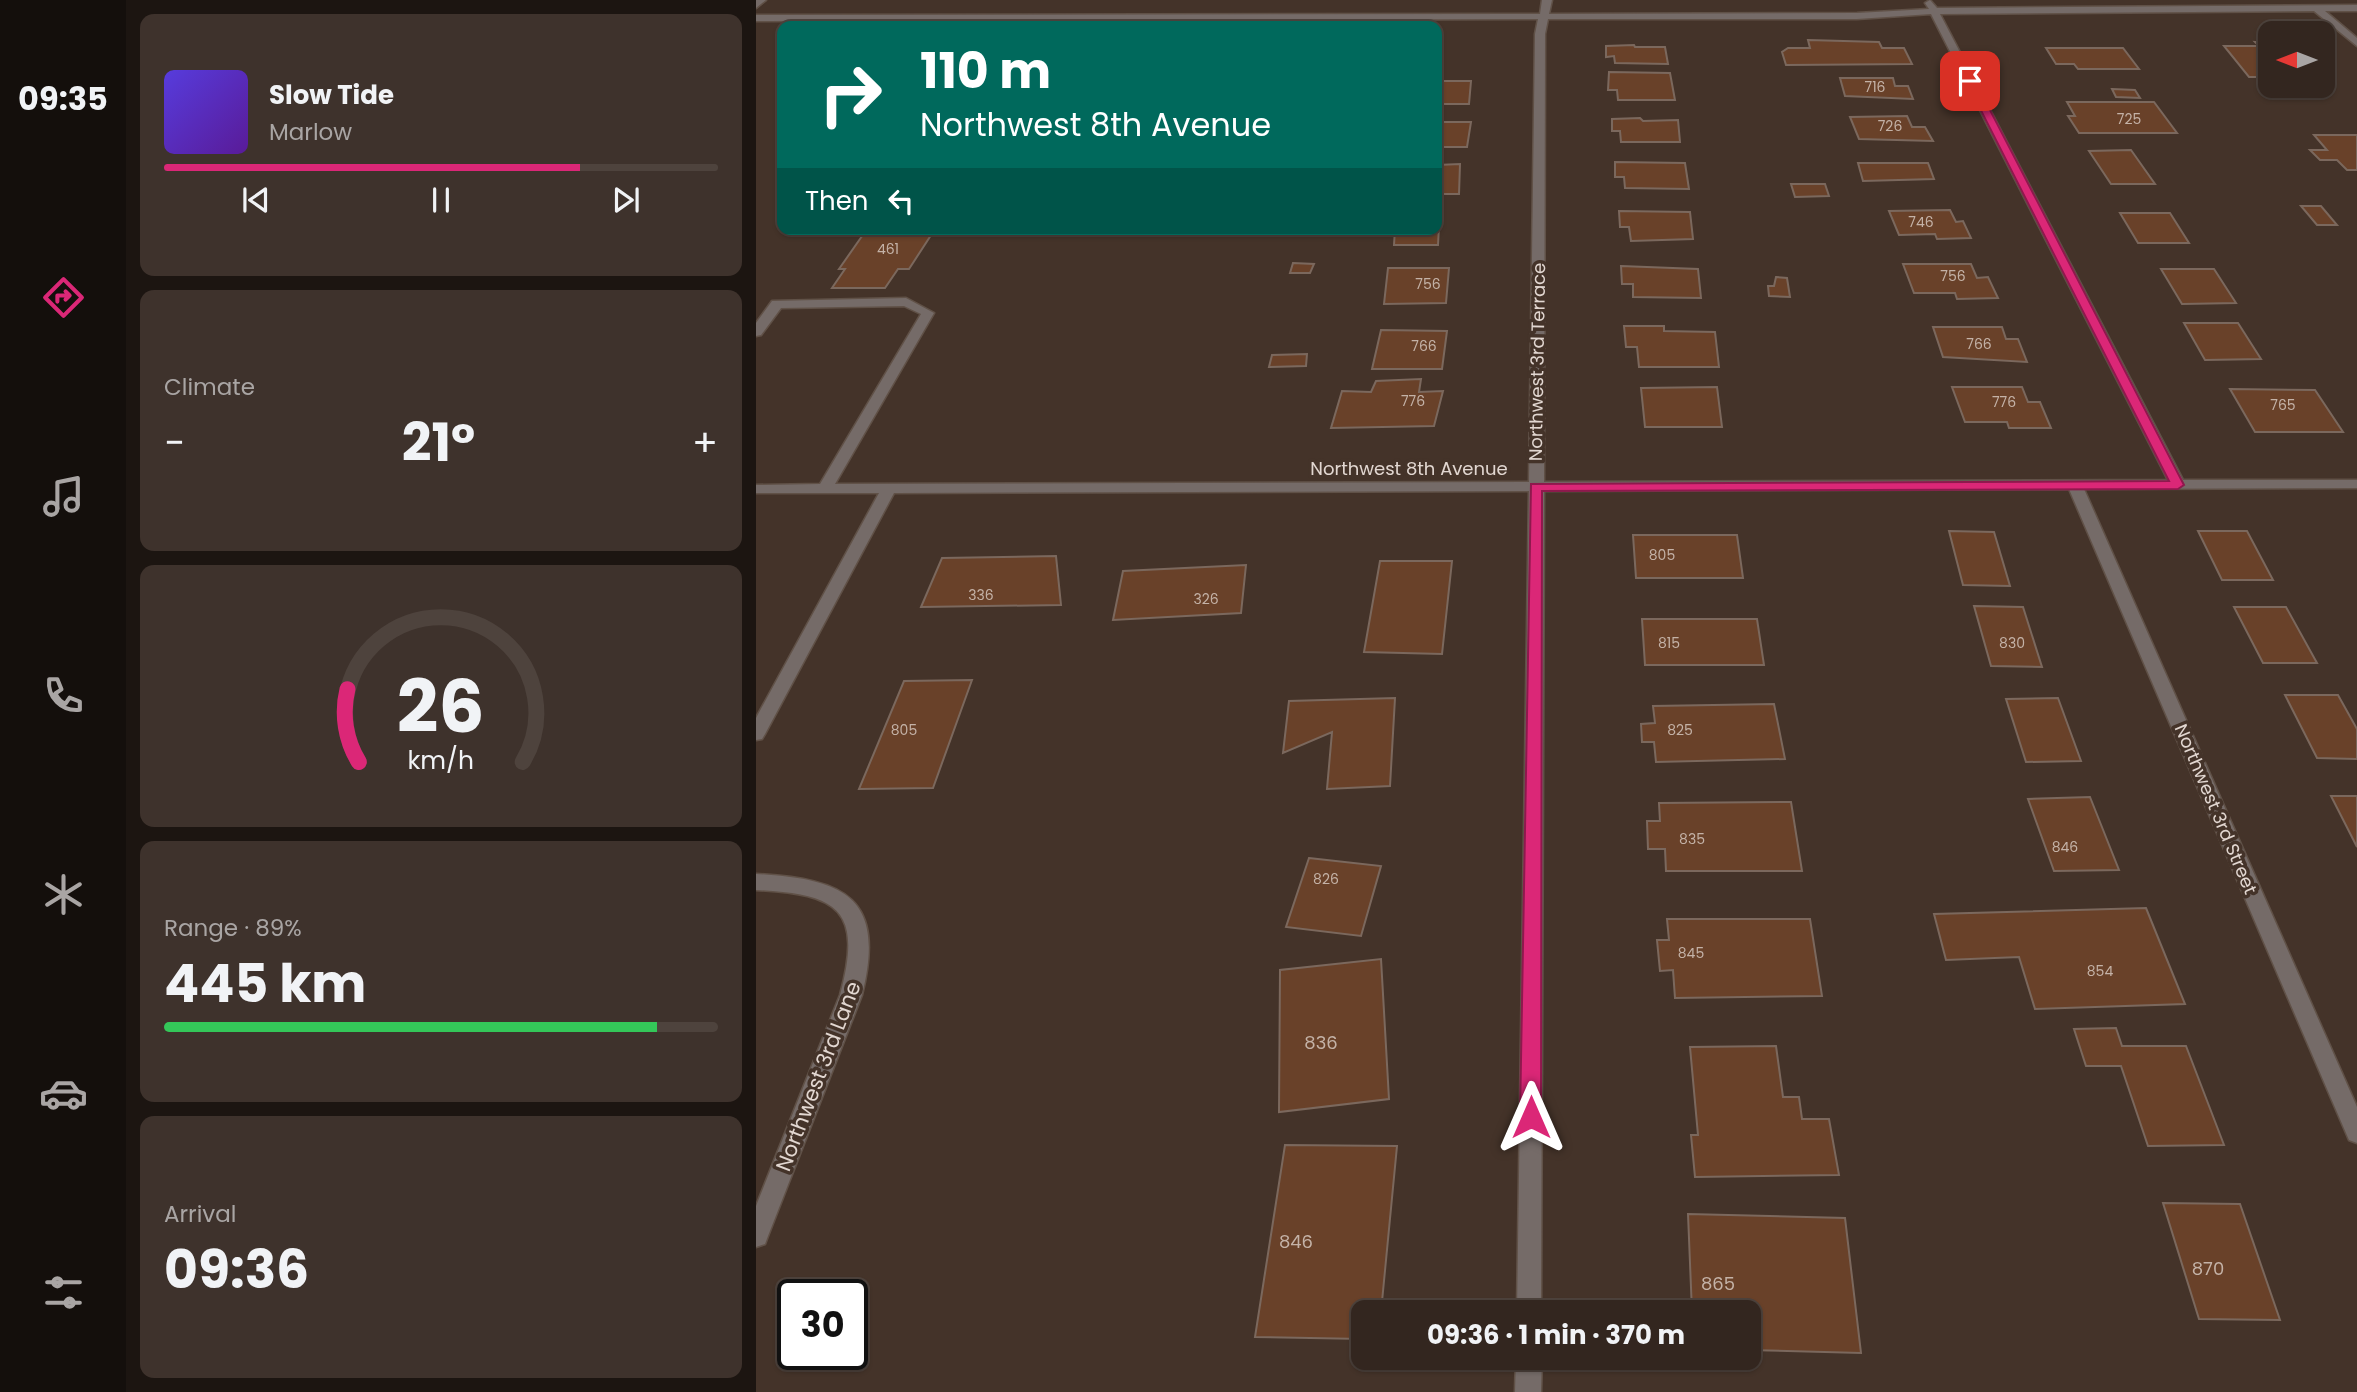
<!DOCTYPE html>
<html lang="en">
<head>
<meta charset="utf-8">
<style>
  body { margin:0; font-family:Poppins,sans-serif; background:#3e322c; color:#f1f3f6; height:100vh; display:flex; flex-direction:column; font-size:26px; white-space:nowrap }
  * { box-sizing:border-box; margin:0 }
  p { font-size:23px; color:#a9a5a4 }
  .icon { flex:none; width:38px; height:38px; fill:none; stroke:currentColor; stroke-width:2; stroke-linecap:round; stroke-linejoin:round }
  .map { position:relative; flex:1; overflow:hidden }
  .drawer { display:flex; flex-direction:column; gap:14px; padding:14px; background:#1c1511; width:630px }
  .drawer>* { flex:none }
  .top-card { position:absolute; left:21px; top:21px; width:665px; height:214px; border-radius:14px; box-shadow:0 2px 5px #0004,0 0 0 2px #4e433d; background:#00695c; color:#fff; overflow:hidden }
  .needle { width:46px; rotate:270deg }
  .tools { position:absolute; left:1502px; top:21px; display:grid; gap:14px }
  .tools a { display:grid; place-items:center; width:77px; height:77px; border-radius:14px; background:#33261f; box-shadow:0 2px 5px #0004,0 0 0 2px #4e433d; font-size:35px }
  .speed { position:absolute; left:21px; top:1279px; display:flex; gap:14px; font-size:35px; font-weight:700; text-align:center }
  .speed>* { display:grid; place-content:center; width:91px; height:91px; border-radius:50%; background:#33261f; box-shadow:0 2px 5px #0004,0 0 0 2px #4e433d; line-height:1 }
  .speed .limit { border:4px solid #111; border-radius:10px; background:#fff; color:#111 }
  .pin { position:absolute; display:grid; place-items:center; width:60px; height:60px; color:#fff; margin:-30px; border-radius:14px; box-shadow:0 4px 10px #0006 }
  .me { position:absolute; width:77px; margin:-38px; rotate:0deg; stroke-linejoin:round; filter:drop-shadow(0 0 5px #0008) }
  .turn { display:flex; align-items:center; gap:24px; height:147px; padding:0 28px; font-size:32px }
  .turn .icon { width:91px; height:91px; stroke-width:2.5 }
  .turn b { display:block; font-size:49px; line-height:60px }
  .then { display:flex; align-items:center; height:66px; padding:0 28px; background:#0003; gap:14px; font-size:26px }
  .big { font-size:52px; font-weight:700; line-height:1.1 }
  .drawer .widget { flex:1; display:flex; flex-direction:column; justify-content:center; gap:10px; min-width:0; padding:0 24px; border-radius:14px; background:#3e322c }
  .drawer .dial { align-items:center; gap:0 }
  .dial svg { height:182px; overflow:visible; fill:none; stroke:#4e433d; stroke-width:7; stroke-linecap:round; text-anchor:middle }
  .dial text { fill:#f1f3f6; stroke:none }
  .song { display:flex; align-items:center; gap:21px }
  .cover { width:84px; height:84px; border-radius:10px; background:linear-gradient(135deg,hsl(250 70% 55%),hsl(270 70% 35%)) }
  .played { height:7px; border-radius:4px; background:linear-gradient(90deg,#db2777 75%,#4e433d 75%) }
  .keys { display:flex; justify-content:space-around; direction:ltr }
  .heat { display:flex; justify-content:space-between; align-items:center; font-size:38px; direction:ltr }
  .charge { height:10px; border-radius:5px; background:linear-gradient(90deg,#34c759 89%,#4e433d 0) }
  .trip { position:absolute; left:595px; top:1300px; width:410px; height:70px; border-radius:14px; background:#33261f; box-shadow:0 2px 5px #0004,0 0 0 2px #4e433d; font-weight:700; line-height:70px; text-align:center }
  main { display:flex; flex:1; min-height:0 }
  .tabs { display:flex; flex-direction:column; width:126px; justify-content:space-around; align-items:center; background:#140f0c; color:#a9a5a4 }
  .tabs .icon { width:49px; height:49px }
  .tabs .on { color:#db2777 }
  .tabs b { font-size:32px; color:#f1f3f6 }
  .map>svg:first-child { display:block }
  .building { fill:#694129; stroke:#7b685d; stroke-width:2 }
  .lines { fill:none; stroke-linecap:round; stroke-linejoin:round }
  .minor-casing { stroke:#605147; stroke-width:3 }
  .minor { fill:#756b68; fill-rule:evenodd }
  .route { fill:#db2777; stroke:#8e194d; stroke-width:2 }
  .labels { text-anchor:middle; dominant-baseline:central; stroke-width:7; stroke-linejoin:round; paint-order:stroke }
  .number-label { font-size:14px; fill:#c4b2a7 }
  .street-label { font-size:18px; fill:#e2d7d1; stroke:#443329 }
  .near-number-label { font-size:18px; fill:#c4b2a7 }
  .near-street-label { font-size:21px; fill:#e2d7d1; stroke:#443329 }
</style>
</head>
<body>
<main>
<nav class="tabs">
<b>09:35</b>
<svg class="icon on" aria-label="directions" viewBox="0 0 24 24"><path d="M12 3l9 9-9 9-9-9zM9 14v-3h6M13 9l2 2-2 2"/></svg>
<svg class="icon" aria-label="music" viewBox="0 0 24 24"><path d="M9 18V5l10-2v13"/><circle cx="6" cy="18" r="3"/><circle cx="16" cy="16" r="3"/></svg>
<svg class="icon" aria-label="phone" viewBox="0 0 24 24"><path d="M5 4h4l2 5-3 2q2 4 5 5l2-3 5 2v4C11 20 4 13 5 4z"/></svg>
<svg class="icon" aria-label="climate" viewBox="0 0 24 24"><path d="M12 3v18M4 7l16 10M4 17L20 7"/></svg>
<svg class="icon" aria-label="car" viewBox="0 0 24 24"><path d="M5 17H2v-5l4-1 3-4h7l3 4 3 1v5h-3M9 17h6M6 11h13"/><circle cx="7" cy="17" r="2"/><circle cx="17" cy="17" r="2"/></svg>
<svg class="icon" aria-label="filters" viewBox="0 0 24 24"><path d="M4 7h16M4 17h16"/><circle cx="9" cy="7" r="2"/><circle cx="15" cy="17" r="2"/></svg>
</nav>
<section class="drawer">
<div class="widget">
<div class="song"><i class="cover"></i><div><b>Slow Tide</b><p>Marlow</p></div></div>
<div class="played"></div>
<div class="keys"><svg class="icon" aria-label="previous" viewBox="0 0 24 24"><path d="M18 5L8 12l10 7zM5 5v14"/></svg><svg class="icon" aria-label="pause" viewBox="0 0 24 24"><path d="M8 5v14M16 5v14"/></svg><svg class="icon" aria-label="next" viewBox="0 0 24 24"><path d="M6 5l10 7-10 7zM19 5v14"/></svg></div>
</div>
<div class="widget"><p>Climate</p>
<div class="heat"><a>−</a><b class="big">21°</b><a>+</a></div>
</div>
<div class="widget dial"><svg viewBox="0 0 100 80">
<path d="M14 69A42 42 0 1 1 86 69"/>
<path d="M14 69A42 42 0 0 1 9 37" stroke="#db2777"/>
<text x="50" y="56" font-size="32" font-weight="700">26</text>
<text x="50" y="72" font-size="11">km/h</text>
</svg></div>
<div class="widget"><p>Range · 89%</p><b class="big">445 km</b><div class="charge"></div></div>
<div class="widget"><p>Arrival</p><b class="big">09:36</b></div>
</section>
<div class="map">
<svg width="1601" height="1392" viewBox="0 0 1601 1392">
  <rect width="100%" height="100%" fill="#443329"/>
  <path class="building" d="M1052 40 1123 42 1126 48H1148L1156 64 1030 65 1026 52 1032 48H1054Z
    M1499 42 1514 43V77H1493L1468 46H1503Z
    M878 45 879 47H909L912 64 859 63 858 56 850 57V46Z
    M1290 48H1367L1383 69H1322L1318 64H1300Z
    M853 72 914 73 919 100H862L861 90H852Z
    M1084 78H1137L1139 86H1152L1157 99 1089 96Z
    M681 81H715L713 104H681Z
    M1356 89 1379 90 1384 98 1360 97Z
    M1311 102H1398L1421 133H1323L1312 116H1319Z
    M1151 116 1156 127H1169L1177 141 1103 139 1094 117Z
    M884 118 887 121 922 120 924 142H865L864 131H856V119Z
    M681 122H715L711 147H681Z
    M1558 135H1601V170H1591L1581 160H1564L1554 150H1571Z
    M1375 150 1399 184H1355L1333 151Z
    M859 162 929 163 933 189 869 188 868 177H859Z
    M1102 163H1172L1178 179 1107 181Z
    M704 164 703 194H681V165Z
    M1035 184H1069L1073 196 1039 197Z
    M1545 206H1565L1581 225H1561Z
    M681 207H684L682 245H638L639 229H681Z
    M1194 210 1200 222 1207 221 1215 238 1181 239 1179 234 1143 235 1133 211Z
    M863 211 934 212 937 239 875 241 873 227H864Z
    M1364 213H1414L1433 243H1382Z
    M111 229H179L153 269H142L129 288H76L89 269H83Z
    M537 263 558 264 554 273H534Z
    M1147 264H1215L1221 278 1232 277 1242 298 1201 299 1199 293H1158Z
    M865 266 942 269 945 298 877 297V284H866Z
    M632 268H693L690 303 628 304Z
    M1405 269H1458L1480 303 1426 304Z
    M1020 277 1031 278 1034 297 1013 296 1012 286H1018Z
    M1428 323H1482L1505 359 1449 360Z
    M868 326H908V331L959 332 963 367H883L881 347H870Z
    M1177 327H1246L1250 339H1262L1271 362 1187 357Z
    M625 330 691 331 686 369H616Z
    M551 354 550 366 513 367 516 355Z
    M665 379 663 392 687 391 678 426 575 428 586 391 615 392 620 381Z
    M961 387 966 427H889L885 388Z
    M1196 387H1266L1272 402H1284L1295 428H1253L1251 422H1209Z
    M1474 389 1559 390 1587 432H1499Z
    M1193 531 1238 532 1254 586 1207 585Z
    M1442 531H1491L1517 580H1466Z
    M877 535H981L987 578H880Z
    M300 556 305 605 165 607 186 558Z
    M624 561H696L686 654 608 652Z
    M490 565 485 613 357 620 367 571Z
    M1218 606 1267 607 1286 667 1235 666Z
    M1478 607H1530L1561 663H1507Z
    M886 619H1001L1008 665H889Z
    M216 680 177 788 103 789 148 681Z
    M1529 695H1582L1601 729V759L1561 758Z
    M639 698 634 786 571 789 576 732 527 753 533 701Z
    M1302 698 1325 761 1270 762 1250 699Z
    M1018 704 1029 759 900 762 898 742H886L885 724 899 723 897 706Z
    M1575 796H1601V847Z
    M1334 797 1363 870 1298 871 1272 799Z
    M1035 802 1046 871H910L909 849H892L891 821H904L903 803Z
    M553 858 625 866 605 936 530 927Z
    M1390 908 1429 1004 1279 1009 1263 957 1190 960 1178 914Z
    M911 919H1054L1066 996 919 998 917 970 904 971 901 940H913Z
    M625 959 633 1099 523 1112 524 970Z
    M1360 1028 1366 1046H1430L1468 1145 1392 1146 1365 1066H1330L1318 1029Z
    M1020 1046 1027 1097H1043L1046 1119H1073L1083 1175 939 1177 935 1135H942L934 1047Z
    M529 1145 641 1146 625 1312H607V1339L499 1337Z
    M1407 1203 1484 1204 1524 1320 1443 1319Z
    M932 1214 1089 1218 1105 1353 992 1350V1312H936Z"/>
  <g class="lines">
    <g class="minor-casing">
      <path id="minor" d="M0 0H10L0 8Z
        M786 0H796L793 14 1101 13 1173 9 1169 3 1174 0 1181 8 1601 5V11H1569L1601 38V46L1558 11 1184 14 1427 480H1601V488L1328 489 1601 1107V1143L1593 1140 1590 1133 1313 489 788 491 785 1312H761L773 491 138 493 9 734 6 739 0 740V718L123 493H0V485L64 484 165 314 148 306 25 308 5 335 0 336V323L16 301 150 298 178 313 79 484 773 482 779 34 782 19 0 21V15L784 14ZM1175 14 1412 480 788 482 789 34 792 19H1101Z
        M0 874C90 879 130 898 106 995L12 1236 9 1244 0 1247V1206L84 995C107 910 83 894 0 890Z
        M760 1358H786L785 1392H759Z"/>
    </g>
    <use href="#minor" class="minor"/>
  </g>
  <path class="route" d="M1214 78 1219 81 1428 485 1422 489 786 491 785 1117 782 1124 775 1126 767 1124 764 1117 775 484 1413 481 1210 81Z"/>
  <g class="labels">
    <g class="number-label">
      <text x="1119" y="87">716</text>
      <text x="1373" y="119">725</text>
      <text x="1134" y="126">726</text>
      <text x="1165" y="222">746</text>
      <text x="132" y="249">461</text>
      <text x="1197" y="276">756</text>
      <text x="672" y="284">756</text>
      <text x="1223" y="344">766</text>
      <text x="668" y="346">766</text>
      <text x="657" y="401">776</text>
      <text x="1248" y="402">776</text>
      <text x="1527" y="405">765</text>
      <text x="906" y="555">805</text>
      <text x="225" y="595">336</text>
      <text x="450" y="599">326</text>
      <text x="913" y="643">815</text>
      <text x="1256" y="643">830</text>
      <text x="148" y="730">805</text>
      <text x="924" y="730">825</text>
      <text x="936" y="839">835</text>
      <text x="1309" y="847">846</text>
      <text x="570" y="879">826</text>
      <text x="935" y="953">845</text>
      <text x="1344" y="971">854</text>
    </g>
    <g class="street-label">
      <text transform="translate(781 362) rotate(-89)">Northwest 3rd Terrace</text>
      <text x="653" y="468">Northwest 8th Avenue</text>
      <text transform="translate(1460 809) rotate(67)">Northwest 3rd Street</text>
    </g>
    <g class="near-number-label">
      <text x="565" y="1042">836</text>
      <text x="540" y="1241">846</text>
      <text x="1452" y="1268">870</text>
      <text x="962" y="1283">865</text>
    </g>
    <g class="near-street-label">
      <text transform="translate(62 1076) rotate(-69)">Northwest 3rd Lane</text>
    </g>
  </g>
</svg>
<div class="tools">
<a><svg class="needle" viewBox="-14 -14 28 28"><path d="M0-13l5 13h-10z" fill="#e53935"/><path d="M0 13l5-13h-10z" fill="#a9a5a4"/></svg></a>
</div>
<div class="speed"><div class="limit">30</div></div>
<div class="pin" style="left:1214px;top:81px;background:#d93025"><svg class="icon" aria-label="arrive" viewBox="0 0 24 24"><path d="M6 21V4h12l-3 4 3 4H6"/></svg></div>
<svg class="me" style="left:775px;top:1117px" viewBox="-20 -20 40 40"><path d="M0-17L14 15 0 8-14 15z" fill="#db2777" stroke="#fff" stroke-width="4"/></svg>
<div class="trip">09:36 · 1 min · 370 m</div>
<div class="top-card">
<div class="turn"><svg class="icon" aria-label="right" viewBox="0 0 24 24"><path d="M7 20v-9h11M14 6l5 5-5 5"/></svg><div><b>110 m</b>Northwest 8th Avenue</div></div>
<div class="then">Then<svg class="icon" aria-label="left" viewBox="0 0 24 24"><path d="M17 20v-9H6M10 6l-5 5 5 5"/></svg></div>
</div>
</div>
</main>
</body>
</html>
